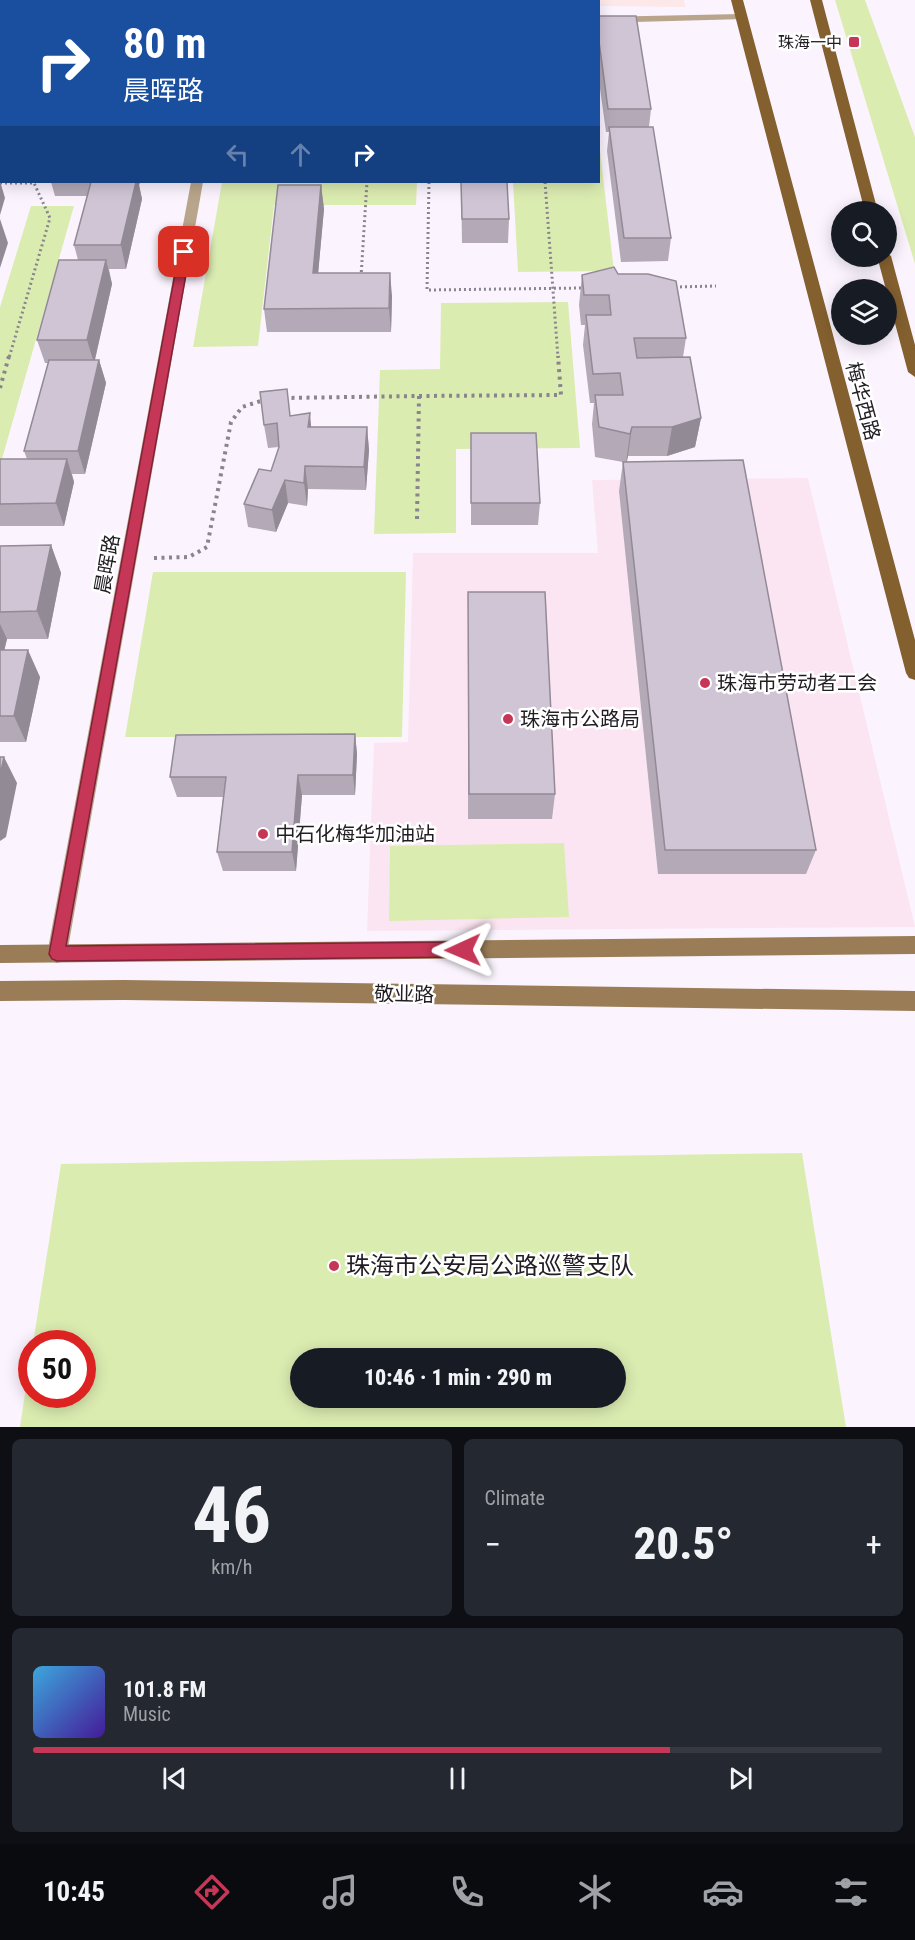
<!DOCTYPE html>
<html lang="en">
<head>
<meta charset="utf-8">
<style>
  body { margin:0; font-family:"Roboto Condensed","Noto Sans SC",sans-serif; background:#242831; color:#f1f3f6; height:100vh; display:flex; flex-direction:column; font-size:22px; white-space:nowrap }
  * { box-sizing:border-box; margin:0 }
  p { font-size:20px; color:#9ea1a6 }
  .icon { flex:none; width:33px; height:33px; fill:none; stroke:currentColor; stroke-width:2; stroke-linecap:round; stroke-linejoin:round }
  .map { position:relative; height:1427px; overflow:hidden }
  .side { display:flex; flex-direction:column; gap:12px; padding:12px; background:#0d0f14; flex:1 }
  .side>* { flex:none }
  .banner { position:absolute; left:0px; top:0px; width:600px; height:183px; box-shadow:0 3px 15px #0003; background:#1a4fa0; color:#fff; overflow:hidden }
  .controls { position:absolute; left:831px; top:201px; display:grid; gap:12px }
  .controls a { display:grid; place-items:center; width:66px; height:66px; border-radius:50%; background:#171b24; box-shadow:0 3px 15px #0003; font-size:30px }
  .speed { position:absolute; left:18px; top:1330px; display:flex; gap:12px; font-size:30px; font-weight:700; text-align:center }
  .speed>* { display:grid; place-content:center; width:78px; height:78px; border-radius:50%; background:#171b24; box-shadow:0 3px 15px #0003; line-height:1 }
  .speed .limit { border:9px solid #d22; background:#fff; color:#111 }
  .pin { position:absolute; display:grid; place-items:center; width:51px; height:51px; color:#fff; margin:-26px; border-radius:12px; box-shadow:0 3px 9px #0006 }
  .me { position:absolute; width:66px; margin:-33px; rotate:269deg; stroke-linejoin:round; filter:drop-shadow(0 0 4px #0008) }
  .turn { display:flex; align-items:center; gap:21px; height:126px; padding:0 24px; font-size:27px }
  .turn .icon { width:78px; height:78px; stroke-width:2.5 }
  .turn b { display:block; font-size:42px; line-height:51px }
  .lanes { display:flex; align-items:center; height:57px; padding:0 24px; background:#0003; justify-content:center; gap:30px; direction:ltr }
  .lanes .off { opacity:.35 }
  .big { font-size:45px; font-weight:800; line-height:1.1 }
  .side .widget { flex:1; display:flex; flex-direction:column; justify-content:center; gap:9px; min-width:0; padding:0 21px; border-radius:9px; background:#242831 }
  .side .dial { align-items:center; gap:0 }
  .dial b { font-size:78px; line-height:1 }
  .song { display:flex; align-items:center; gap:18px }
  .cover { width:72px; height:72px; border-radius:9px; background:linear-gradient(135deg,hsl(200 70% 55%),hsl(260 70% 35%)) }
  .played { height:6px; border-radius:3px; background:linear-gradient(90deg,#c63656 75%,#363941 75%) }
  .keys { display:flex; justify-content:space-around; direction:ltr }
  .heat { display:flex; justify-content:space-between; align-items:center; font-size:33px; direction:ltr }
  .side .tiles { flex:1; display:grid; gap:12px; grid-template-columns:1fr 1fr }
  .widget:last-child { grid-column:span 2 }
  .trip { position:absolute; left:290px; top:1348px; width:336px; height:60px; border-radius:30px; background:#171b24; box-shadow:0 3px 15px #0003; font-weight:800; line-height:60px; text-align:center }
  .dock { display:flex; height:96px; justify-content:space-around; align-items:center; background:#090b0e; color:#9ea1a6 }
  .dock .icon { width:42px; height:42px }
  .dock .on { color:#c63656 }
  .dock b { font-size:27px; color:#f1f3f6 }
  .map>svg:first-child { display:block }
  .commercial { fill:#fce5f2 }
  .education { fill:#fce7e9 }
  .green { fill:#dbecb1; fill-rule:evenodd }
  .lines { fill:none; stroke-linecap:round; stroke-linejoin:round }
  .path-far1 { stroke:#8a848c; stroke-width:3; stroke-dasharray:2 3; stroke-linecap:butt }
  .path { stroke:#8a848c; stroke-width:4; stroke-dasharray:3 4.5; stroke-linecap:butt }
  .street { fill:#b9a58b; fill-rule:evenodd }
  .secondary { fill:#9a7d57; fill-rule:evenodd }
  .primary { fill:#84602f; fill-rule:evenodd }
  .wall { fill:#b3a9b7 }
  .shaded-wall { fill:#928a95 }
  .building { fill:#d0c5d5; stroke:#928a95; stroke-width:1.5 }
  .route { fill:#c63656; stroke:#812338; stroke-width:1.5 }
  .poi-dot { fill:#c63656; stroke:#fff; stroke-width:2 }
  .labels { text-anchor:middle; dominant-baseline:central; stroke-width:5; stroke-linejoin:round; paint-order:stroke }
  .far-poi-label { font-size:16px; fill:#211d23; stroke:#fff; text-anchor:end }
  .street-label { font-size:20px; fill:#211d23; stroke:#fff }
  .poi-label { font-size:20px; fill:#211d23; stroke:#fff; text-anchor:start }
  .near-poi-label { font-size:24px; fill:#211d23; stroke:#fff; text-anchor:start }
</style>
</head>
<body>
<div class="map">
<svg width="915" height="1427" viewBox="0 0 915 1427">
  <rect width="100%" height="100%" fill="#fbf4fe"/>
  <path class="commercial" d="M808 478 915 927 367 931 374 743 408 742 413 553H598L592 480Z"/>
  <path class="education" d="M0 0H684L685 7 599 6 598 2 0 3Z"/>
  <path class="green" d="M835 0H865L915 137V264Z
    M599 142 614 271 518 272 513 182H598Z
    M222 182H417L416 205H274L258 346 193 347Z
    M31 206H74L0 466V307Z
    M568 302 580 448 456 449V533L374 534 380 370 440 369 441 303Z
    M153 572H406L402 737H125Z
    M564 843 569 917 389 921 390 846Z
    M802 1153 846 1427H20L31 1353 32 1395H82V1344H33L61 1164ZM300 1359H615V1398H300Z"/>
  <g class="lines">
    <path class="path-far1" d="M429 182 427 290 583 288
      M545 182 558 358
      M0 183H34L50 218 9 358
      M361 277 367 182
      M675 287 716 286"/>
    <path class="path" d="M0 388 9 356
      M419 396 561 395 558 356
      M284 398 419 396 417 520
      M154 558 189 557 207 547 231 422 242 407 264 400"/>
    <path class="street" d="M741 14 747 17 745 19 598 23V17Z
      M0 17H2V23H0Z
      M191 182H203L67 954 64 961 57 963 50 961 47 954Z"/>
    <path class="secondary" d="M915 936V954L0 963V945Z
      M124 980 915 991V1011L124 1000 0 1001V981Z"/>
    <path class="primary" d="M731 0H743L915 640V680L909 678 906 673Z
      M810 0H822L878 212H865Z
      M886 252 891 256 915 345V377L908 372 877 256H886Z"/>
  </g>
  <path class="wall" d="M598 16 651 109 649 127 671 238 668 261 621 262 607 151 609 132H606L598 74Z
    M51 182H140L139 185 142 199 126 269H109L112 284 95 360H99L106 383 85 474H72L74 482 64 526H0V459H27L24 451 48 363H45L37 340 78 260 74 245 87 196H55Z
    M461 182H507L509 219 508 243H462Z
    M321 185 324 209 318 273 392 296 391 332H267L264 309Z
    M618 274 686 338 683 357 701 418 695 447 667 456H628L627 462 816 850 806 874H658L619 491 623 462 595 457 592 424 594 403H590L583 345 585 325H581L579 305 582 275Z
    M291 416 311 427H367L369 450 366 490 308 489 307 506 288 503 276 532 248 527 244 504 271 471 279 447 268 448 264 425Z
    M471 433 540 503 538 525H471Z
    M51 545 61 573 48 639H7L4 650 40 677 26 742H0V546Z
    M468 592 555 794 552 819H468Z
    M355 734 357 754 355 795H302L296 871H223L217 852 223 797H177L170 777Z"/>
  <path class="shaded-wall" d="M2 114V157L0 162V117Z
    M0 181 5 198 0 215Z
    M134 182H140L139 185 142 199 126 269 121 245Z
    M321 185 324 209 316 297 313 273Z
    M0 219 8 243 0 268Z
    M106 260 112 284 94 363 87 340Z
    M390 273 392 296 391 332 389 308Z
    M99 360 106 383 85 474 78 451Z
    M310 413 312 437 308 427Z
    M701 418 695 447 667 456 672 427Z
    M367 427 369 450 366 490 364 467Z
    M632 427 628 456 626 463 630 434Z
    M67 459 74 482 64 526 56 503Z
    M305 466 308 489 307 506 304 483Z
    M285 480 288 503 276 532 272 510Z
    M51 545 61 573 48 639 37 611Z
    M0 624 7 639 0 669Z
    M28 650 40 677 26 742 14 716Z
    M355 734 357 754 355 795 353 775Z
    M4 757 17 783 6 837 0 841V775Z
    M298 775 302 795 296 871 292 852Z"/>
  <path class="building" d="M598 16H636L651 109H608L598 34Z
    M0 51H2V109H0Z
    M609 127H653L671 238H624Z
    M91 182H136L121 245H74Z
    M461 182H507L509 219H462Z
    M278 185H321L313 273H390L389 308 264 309Z
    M59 260H106L87 340H37Z
    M614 267 618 274H648L676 281 686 338H634L637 358 690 357 701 418 672 427H632L630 434 599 427 595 395H623L620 373 593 374 586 315H611L609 295H584L582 275Z
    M49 360H99L78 451H24Z
    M287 389 290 416 310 413 308 427H367L364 467 305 466 304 483 285 480 272 510 244 504 259 469 271 471 279 447 277 423 264 425 260 392Z
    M471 433H536L540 503H471Z
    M0 459H67L56 503 0 504Z
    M743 460 816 850H665L623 462Z
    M51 545 37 611 0 612V546Z
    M468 592H545L555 794H469Z
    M0 650H28L14 716H0Z
    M355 734 353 775H298L292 852H217L226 777H170L176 735Z
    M0 757H4L0 775Z"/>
  <path class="route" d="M184 249 190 252 66 946 463 942 469 945 471 950 469 954 463 957 57 961 52 959 49 954 179 252Z"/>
  <g class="poi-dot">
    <rect x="848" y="36" width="12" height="12" rx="3"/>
    <circle cx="705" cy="683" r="6"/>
    <circle cx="508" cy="719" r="6"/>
    <circle cx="263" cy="834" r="6"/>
    <circle cx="334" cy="1266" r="6"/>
  </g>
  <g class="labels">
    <g class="far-poi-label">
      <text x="842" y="42">珠海一中</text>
    </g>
    <g class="street-label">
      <text transform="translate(863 401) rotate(75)">梅华西路</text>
      <text transform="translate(107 564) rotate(-80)">晨晖路</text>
      <text transform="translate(404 994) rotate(1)">敬业路</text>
    </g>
    <g class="poi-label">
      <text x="717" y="683">珠海市劳动者工会</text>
      <text x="520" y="719">珠海市公路局</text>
      <text x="275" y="834">中石化梅华加油站</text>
    </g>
    <g class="near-poi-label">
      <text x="346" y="1266">珠海市公安局公路巡警支队</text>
    </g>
  </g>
</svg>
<div class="controls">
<a><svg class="icon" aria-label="search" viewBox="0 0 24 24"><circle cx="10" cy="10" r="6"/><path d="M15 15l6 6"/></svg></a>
<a><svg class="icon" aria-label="layers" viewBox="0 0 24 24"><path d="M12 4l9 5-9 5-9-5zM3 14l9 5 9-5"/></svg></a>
</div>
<div class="speed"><div class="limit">50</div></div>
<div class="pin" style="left:184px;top:252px;background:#d93025"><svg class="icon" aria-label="arrive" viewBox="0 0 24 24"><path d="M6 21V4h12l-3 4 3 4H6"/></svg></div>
<svg class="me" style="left:463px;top:950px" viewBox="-20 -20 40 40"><path d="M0-17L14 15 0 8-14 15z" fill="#c63656" stroke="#fff" stroke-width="4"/></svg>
<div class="trip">10:46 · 1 min · 290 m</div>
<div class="banner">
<div class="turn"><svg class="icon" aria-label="right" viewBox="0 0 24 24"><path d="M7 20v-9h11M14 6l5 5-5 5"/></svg><div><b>80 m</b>晨晖路</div></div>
<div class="lanes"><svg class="icon off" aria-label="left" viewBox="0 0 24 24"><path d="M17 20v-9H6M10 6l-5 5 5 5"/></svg><svg class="icon off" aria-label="ahead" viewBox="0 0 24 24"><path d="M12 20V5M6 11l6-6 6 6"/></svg><svg class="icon" aria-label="right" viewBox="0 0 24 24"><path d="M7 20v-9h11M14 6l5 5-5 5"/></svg></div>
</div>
</div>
<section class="side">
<div class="tiles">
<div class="widget dial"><b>46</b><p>km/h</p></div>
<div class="widget"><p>Climate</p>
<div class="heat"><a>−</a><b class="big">20.5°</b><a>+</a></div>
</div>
<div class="widget">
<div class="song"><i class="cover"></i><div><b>101.8 FM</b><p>Music</p></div></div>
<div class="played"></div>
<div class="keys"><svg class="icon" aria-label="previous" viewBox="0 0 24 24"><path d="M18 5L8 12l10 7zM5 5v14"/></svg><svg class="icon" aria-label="pause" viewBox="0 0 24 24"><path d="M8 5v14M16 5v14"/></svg><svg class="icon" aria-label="next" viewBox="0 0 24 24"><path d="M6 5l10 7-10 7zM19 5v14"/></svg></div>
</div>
</div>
</section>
<nav class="dock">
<b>10:45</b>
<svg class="icon on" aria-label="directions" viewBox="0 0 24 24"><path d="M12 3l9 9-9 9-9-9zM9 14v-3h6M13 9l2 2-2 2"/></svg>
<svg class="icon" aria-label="music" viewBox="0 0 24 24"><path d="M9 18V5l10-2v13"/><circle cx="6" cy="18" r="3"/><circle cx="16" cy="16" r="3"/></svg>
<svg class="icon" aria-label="phone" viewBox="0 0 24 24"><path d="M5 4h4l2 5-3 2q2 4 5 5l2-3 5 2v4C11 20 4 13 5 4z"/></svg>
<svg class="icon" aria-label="climate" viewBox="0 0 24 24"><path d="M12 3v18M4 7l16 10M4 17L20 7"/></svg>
<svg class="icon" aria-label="car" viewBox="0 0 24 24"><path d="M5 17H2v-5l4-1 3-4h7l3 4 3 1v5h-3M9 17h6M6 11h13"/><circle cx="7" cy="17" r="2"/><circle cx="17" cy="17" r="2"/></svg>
<svg class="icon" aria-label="filters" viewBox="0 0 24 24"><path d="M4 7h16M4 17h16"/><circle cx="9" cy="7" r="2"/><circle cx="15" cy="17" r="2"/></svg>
</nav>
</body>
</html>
